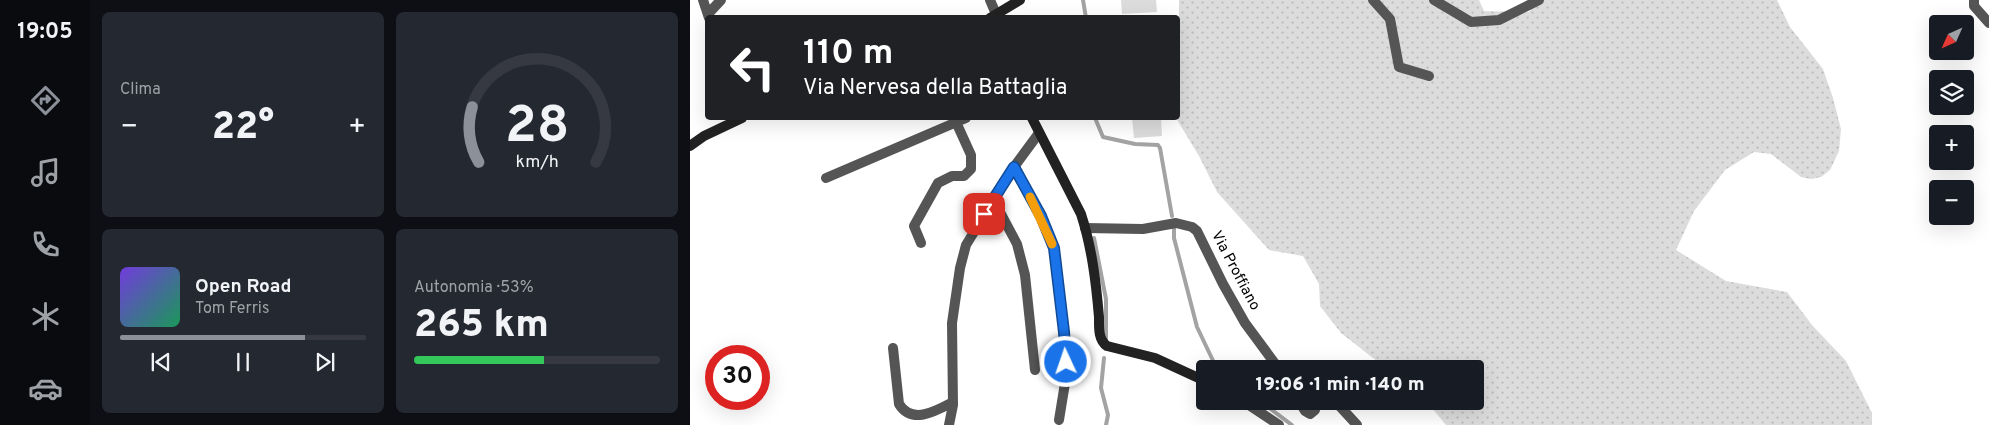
<!DOCTYPE html>
<html lang="it">
<head>
<meta charset="utf-8">
<style>
  body { margin:0; font-family:Overpass,sans-serif; background:#242831; color:#f1f3f6; height:100vh; display:flex; flex-direction:column; font-size:19px; white-space:nowrap }
  * { box-sizing:border-box; margin:0 }
  p { font-size:16px; color:#9ea1a6 }
  .icon { flex:none; width:28px; height:28px; fill:none; stroke:currentColor; stroke-width:2; stroke-linecap:round; stroke-linejoin:round }
  .map { position:relative; flex:1; overflow:hidden }
  .drawer { display:flex; flex-direction:column; gap:12px; padding:12px; background:#0d0f14; width:600px }
  .drawer>* { flex:none }
  .banner { position:absolute; left:15px; top:15px; width:475px; height:105px; border-radius:5px; box-shadow:0 5px 20px #0002; background:#202124; color:#fff; overflow:hidden }
  .needle { width:32px; rotate:225deg }
  .tools { position:absolute; left:1239px; top:15px; display:grid; gap:10px }
  .tools a { display:grid; place-items:center; width:45px; height:45px; border-radius:5px; background:#171b24; box-shadow:0 5px 20px #0002; font-size:25px }
  .speed { position:absolute; left:15px; top:345px; display:flex; gap:10px; font-size:25px; font-weight:700; text-align:center }
  .speed>* { display:grid; place-content:center; width:65px; height:65px; border-radius:50%; background:#171b24; box-shadow:0 5px 20px #0002; line-height:1 }
  .speed .limit { border:8px solid #d22; background:#fff; color:#111 }
  .pin { position:absolute; display:grid; place-items:center; width:42px; height:42px; color:#fff; margin:-21px; border-radius:10px; box-shadow:0 2px 8px #0006 }
  .me { position:absolute; width:55px; margin:-28px; rotate:357deg; stroke-linejoin:round; filter:drop-shadow(0 0 4px #0008) }
  .turn { display:flex; align-items:center; gap:18px; height:105px; padding:0 15px; font-size:22px }
  .turn .icon { width:65px; height:65px; stroke-width:2.5 }
  .turn b { display:block; font-size:35px; line-height:42px }
  .big { font-size:38px; font-weight:800; line-height:1.1 }
  .drawer .widget { flex:1; display:flex; flex-direction:column; justify-content:center; gap:8px; min-width:0; padding:0 18px; border-radius:8px; background:#242831 }
  .drawer .dial { align-items:center; gap:0 }
  .dial svg { height:130px; overflow:visible; fill:none; stroke:#363941; stroke-width:7; stroke-linecap:round; text-anchor:middle }
  .dial text { fill:#f1f3f6; stroke:none }
  .song { display:flex; align-items:center; gap:15px }
  .cover { width:60px; height:60px; border-radius:8px; background:linear-gradient(135deg,hsl(260 70% 55%),hsl(150 70% 35%)) }
  .played { height:5px; border-radius:2px; background:linear-gradient(90deg,#8c9099 75%,#363941 75%) }
  .keys { display:flex; justify-content:space-around; direction:ltr }
  .heat { display:flex; justify-content:space-between; align-items:center; font-size:28px; direction:ltr }
  .charge { height:8px; border-radius:4px; background:linear-gradient(90deg,#34c759 53%,#363941 0) }
  .drawer .tiles { flex:1; display:grid; gap:12px; grid-template-columns:repeat(2,1fr) }
  .trip { position:absolute; left:506px; top:360px; width:288px; height:50px; border-radius:5px; background:#171b24; box-shadow:0 5px 20px #0002; font-weight:800; line-height:50px; text-align:center }
  main { display:flex; flex:1; min-height:0 }
  .tabs { display:flex; flex-direction:column; width:90px; justify-content:space-around; align-items:center; background:#090b0e; color:#9ea1a6 }
  .tabs .icon { width:35px; height:35px }
  .tabs .active { color:#8c9099 }
  .tabs b { font-size:22px; color:#f1f3f6 }
  .map>svg:first-child { display:block }
  .grass { fill:url(#grass-dots) }
  .park { fill:#dcdcdc }
  .lines { fill:none; stroke-linecap:round; stroke-linejoin:round }
  .stream { stroke:#a3a3a3; stroke-width:4 }
  .street { stroke:#555; stroke-width:10 }
  .secondary { stroke:#222; stroke-width:10 }
  .route-casing { stroke:#114b97; stroke-width:12 }
  .route { stroke:#1a73e8; stroke-width:9 }
  .slow { stroke:#f59e0b; stroke-width:9 }
  .labels { text-anchor:middle; dominant-baseline:central; stroke-width:4; stroke-linejoin:round; paint-order:stroke }
  .street-label { font-size:15px; fill:#000; stroke:#fff }
</style>
</head>
<body>
<main>
<nav class="tabs">
<b>19:05</b>
<svg class="icon active" aria-label="directions" viewBox="0 0 24 24"><path d="M12 3l9 9-9 9-9-9zM9 14v-3h6M13 9l2 2-2 2"/></svg>
<svg class="icon" aria-label="music" viewBox="0 0 24 24"><path d="M9 18V5l10-2v13"/><circle cx="6" cy="18" r="3"/><circle cx="16" cy="16" r="3"/></svg>
<svg class="icon" aria-label="phone" viewBox="0 0 24 24"><path d="M5 4h4l2 5-3 2q2 4 5 5l2-3 5 2v4C11 20 4 13 5 4z"/></svg>
<svg class="icon" aria-label="climate" viewBox="0 0 24 24"><path d="M12 3v18M4 7l16 10M4 17L20 7"/></svg>
<svg class="icon" aria-label="car" viewBox="0 0 24 24"><path d="M5 17H2v-5l4-1 3-4h7l3 4 3 1v5h-3M9 17h6M6 11h13"/><circle cx="7" cy="17" r="2"/><circle cx="17" cy="17" r="2"/></svg>
</nav>
<section class="drawer">
<div class="tiles">
<div class="widget"><p>Clima</p>
<div class="heat"><a>−</a><b class="big">22°</b><a>+</a></div>
</div>
<div class="widget dial"><svg viewBox="0 0 100 80">
<path d="M14 69A42 42 0 1 1 86 69"/>
<path d="M14 69A42 42 0 0 1 10 35" stroke="#8c9099"/>
<text x="50" y="56" font-size="32" font-weight="700">28</text>
<text x="50" y="72" font-size="11">km/h</text>
</svg></div>
<div class="widget">
<div class="song"><i class="cover"></i><div><b>Open Road</b><p>Tom Ferris</p></div></div>
<div class="played"></div>
<div class="keys"><svg class="icon" aria-label="previous" viewBox="0 0 24 24"><path d="M18 5L8 12l10 7zM5 5v14"/></svg><svg class="icon" aria-label="pause" viewBox="0 0 24 24"><path d="M8 5v14M16 5v14"/></svg><svg class="icon" aria-label="next" viewBox="0 0 24 24"><path d="M6 5l10 7-10 7zM19 5v14"/></svg></div>
</div>
<div class="widget"><p>Autonomia · 53%</p><b class="big">265 km</b><div class="charge"></div></div>
</div>
</section>
<div class="map">
<svg width="1299" height="425" viewBox="0 0 1299 425">
  <defs>
    <pattern id="grass-dots" width="8" height="8" patternUnits="userSpaceOnUse" patternTransform="scale(1.25)"><rect width="8" height="8" fill="#dcdcdc"/><path d="M2 2h.1M6 6h.1" fill="none" stroke="#bbb" stroke-width="1.8" stroke-linecap="round"/></pattern>
  </defs>
  <rect width="100%" height="100%" fill="#fff"/>
  <path class="grass" d="M489 0H789L794 11 839 12 847 0H1087L1100 27 1133 69 1143 98 1151 129 1149 151 1140 170 1131 177 1121 179 1111 177 1081 154 1064 152 1035 170 1004 211 986 250 1036 281 1097 292 1122 325 1156 361 1182 413V425H756L736 401H785V369H697L651 333 630 306 629 284 613 256 579 250 527 192 509 156 486 118H488Z"/>
  <path class="park" d="M431 0H466L467 12 432 14Z
    M442 118H471L472 136 444 138Z"/>
  <g class="lines">
    <path class="stream" d="M393 0 396 18
      M405 118 413 137 445 144 468 145 470 148 482 216
      M484 228V238L507 327 527 369
      M404 238 416 299V339
      M414 358 411 388 418 415 416 425
      M570 401 602 425"/>
    <path class="street" d="M13 0 19 18
      M300 0 306 14
      M683 0 700 19 709 67 739 76
      M744 0 781 22 809 20 849 0
      M1284 0V6L1299 23
      M18 14 31 0
      M324 167 351 216 364 248 374 332 376 377 369 420
      M136 178 276 118
      M303 199 327 244 335 275 345 370
      M395 228 453 229 486 223 502 227 507 231 533 284 555 323 589 369
      M231 243 224 226 248 183 262 176H274L281 169V155L266 122
      M203 348 209 404C222 425 246 411 263 402
      M553 401 589 425
      M609 401 615 411 620 414 625 410 623 401
      M645 401 667 425
      M259 425 263 405 262 323 270 268 276 245 324 167 349 133"/>
    <path class="secondary" d="M300 18 330 0
      M342 118 391 214C402 248 406 282 409 317 409 327 408 340 417 346L465 358 515 381
      M0 146 14 136 52 118"/>
  </g>
  <g class="lines">
    <g class="route-casing">
      <path id="route" d="M294 214 324 167 351 216 364 248 374 332 376 362"/>
    </g>
    <use href="#route" class="route"/>
    <path class="slow" d="M340 197 362 244"/>
  </g>
  <g class="labels">
    <g class="street-label">
      <text transform="translate(545 271) rotate(62)">Via Proffiano</text>
    </g>
  </g>
</svg>
<div class="tools">
<a><svg class="needle" viewBox="-14 -14 28 28"><path d="M0-13l5 13h-10z" fill="#e53935"/><path d="M0 13l5-13h-10z" fill="#9ea1a6"/></svg></a>
<a><svg class="icon" aria-label="layers" viewBox="0 0 24 24"><path d="M12 4l9 5-9 5-9-5zM3 14l9 5 9-5"/></svg></a>
<a>+</a>
<a>−</a>
</div>
<div class="speed"><div class="limit">30</div></div>
<div class="pin" style="left:294px;top:214px;background:#d93025"><svg class="icon" aria-label="arrive" viewBox="0 0 24 24"><path d="M6 21V4h12l-3 4 3 4H6"/></svg></div>
<svg class="me" style="left:376px;top:362px" viewBox="-20 -20 40 40"><circle r="17" fill="#1a73e8" stroke="#fff" stroke-width="3"/><path d="M0-11L8 9 0 5-8 9z" fill="#fff"/></svg>
<div class="trip">19:06 · 1 min · 140 m</div>
<div class="banner">
<div class="turn"><svg class="icon" aria-label="left" viewBox="0 0 24 24"><path d="M17 20v-9H6M10 6l-5 5 5 5"/></svg><div><b>110 m</b>Via Nervesa della Battaglia</div></div>
</div>
</div>
</main>
</body>
</html>
